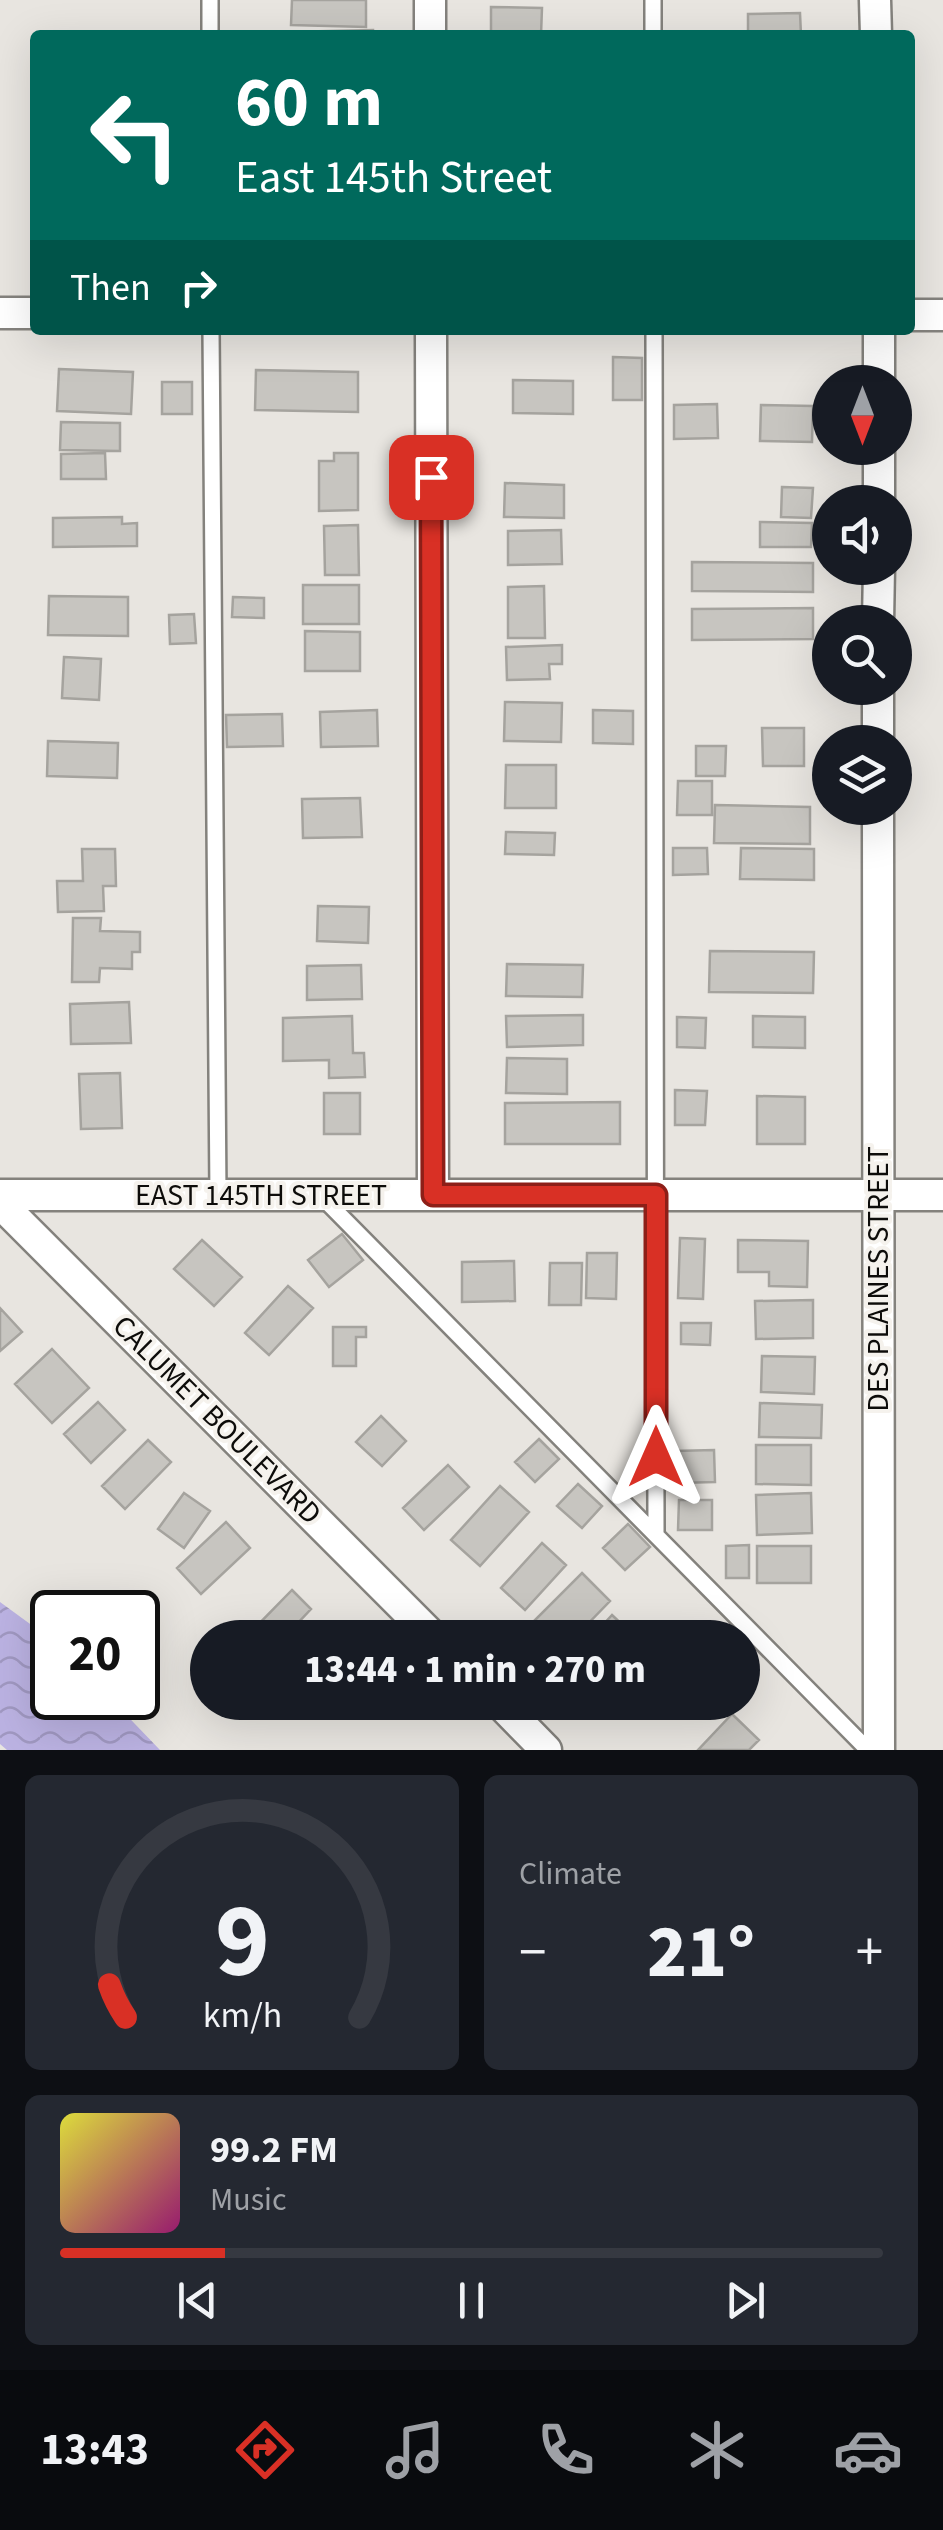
<!DOCTYPE html>
<html lang="en">
<head>
<meta charset="utf-8">
<style>
  body { margin:0; font-family:"Source Sans 3",sans-serif; background:#242831; color:#f1f3f6; height:100vh; display:flex; flex-direction:column; font-size:38px; white-space:nowrap }
  * { box-sizing:border-box; margin:0 }
  p { font-size:32px; color:#9ea1a6 }
  .icon { flex:none; width:55px; height:55px; fill:none; stroke:currentColor; stroke-width:2; stroke-linecap:round; stroke-linejoin:round }
  .map { position:relative; height:1750px; overflow:hidden }
  .side { display:flex; flex-direction:column; gap:25px; padding:25px; background:#0d0f14; flex:1 }
  .side>* { flex:none }
  .banner { position:absolute; left:30px; top:30px; width:885px; height:305px; border-radius:10px; box-shadow:0 10px 40px #0002; background:#00695c; color:#fff; overflow:hidden }
  .needle { width:65px; rotate:180deg }
  .buttons { position:absolute; left:812px; top:365px; display:grid; gap:20px }
  .buttons a { display:grid; place-items:center; width:100px; height:100px; border-radius:50%; background:#171b24; box-shadow:0 10px 40px #0002; font-size:50px }
  .speed { position:absolute; left:30px; top:1590px; display:flex; gap:20px; font-size:50px; font-weight:700; text-align:center }
  .speed>* { display:grid; place-content:center; width:130px; height:130px; border-radius:50%; background:#171b24; box-shadow:0 10px 40px #0002; line-height:1 }
  .speed .limit { border:5px solid #111; border-radius:15px; background:#fff; color:#111 }
  .pin { position:absolute; display:grid; place-items:center; width:85px; height:85px; color:#fff; margin:-42px; border-radius:20px; box-shadow:0 5px 15px #0006 }
  .me { position:absolute; width:110px; margin:-55px; rotate:0deg; stroke-linejoin:round; filter:drop-shadow(0 0 8px #0008) }
  .turn { display:flex; align-items:center; gap:35px; height:210px; padding:0 40px; font-size:45px }
  .turn .icon { width:130px; height:130px; stroke-width:2.5 }
  .turn b { display:block; font-size:70px; line-height:85px }
  .then { display:flex; align-items:center; height:95px; padding:0 40px; background:#0003; gap:20px; font-size:38px }
  .big { font-size:75px; font-weight:800; line-height:1.1 }
  .side .card { flex:1; display:flex; flex-direction:column; justify-content:center; gap:15px; min-width:0; padding:0 35px; border-radius:15px; background:#242831 }
  .side .dial { align-items:center; gap:0 }
  .dial svg { height:260px; overflow:visible; fill:none; stroke:#363941; stroke-width:7; stroke-linecap:round; text-anchor:middle }
  .dial text { fill:#f1f3f6; stroke:none }
  .song { display:flex; align-items:center; gap:30px }
  .cover { width:120px; height:120px; border-radius:15px; background:linear-gradient(135deg,hsl(60 70% 55%),hsl(320 70% 35%)) }
  .played { height:10px; border-radius:5px; background:linear-gradient(90deg,#d93025 20%,#363941 20%) }
  .keys { display:flex; justify-content:space-around; direction:ltr }
  .heat { display:flex; justify-content:space-between; align-items:center; font-size:55px; direction:ltr }
  .side .tiles { flex:1; display:grid; gap:25px; grid-template-columns:1fr 1fr }
  .card:last-child { grid-column:span 2 }
  .trip { position:absolute; left:190px; top:1620px; width:570px; height:100px; border-radius:50px; background:#171b24; box-shadow:0 10px 40px #0002; font-weight:800; line-height:100px; text-align:center }
  .tab-bar { display:flex; height:160px; justify-content:space-around; align-items:center; background:#090b0e; color:#9ea1a6 }
  .tab-bar .icon { width:70px; height:70px }
  .tab-bar .current { color:#d93025 }
  .tab-bar b { font-size:45px; color:#f1f3f6 }
  .map>svg:first-child { display:block }
  .water { fill:url(#water-waves) }
  .building { fill:#c7c5c0; stroke:#a5a39e; stroke-width:2.5 }
  .lines { fill:none; stroke-linecap:round; stroke-linejoin:round }
  .lane-casing { stroke:#84827d; stroke-width:20 }
  .street-casing { stroke:#84827d; stroke-width:35 }
  .lane { stroke:#fff; stroke-width:15 }
  .street { stroke:#fff; stroke-width:30 }
  .route-casing { stroke:#8d1f18; stroke-width:25 }
  .route { stroke:#d93025; stroke-width:18 }
  .labels { text-anchor:middle; dominant-baseline:central; stroke-width:8; stroke-linejoin:round; paint-order:stroke }
  .street-label { font-size:30px; fill:#0d0c0a; stroke:#f5f2ed }
</style>
</head>
<body>
<div class="map">
<svg width="943" height="1750" viewBox="0 0 943 1750">
  <defs>
    <pattern id="water-waves" width="16" height="10" patternUnits="userSpaceOnUse" patternTransform="scale(2.5)"><rect width="16" height="10" fill="#bbb2e2"/><path d="M0 5q4-4 8 0t8 0" fill="none" stroke="#a098c1"/></pattern>
  </defs>
  <rect width="100%" height="100%" fill="#e8e5e0"/>
  <path class="water" d="M0 1602 52 1640V1698H110L160 1750H7L0 1744Z"/>
  <path class="building" d="M292 0H366V27L291 25Z
    M491 7 542 8 541 35H491Z
    M800 13 801 35H748V14Z
    M373 30V35H286V32Z
    M613 357 642 358V400H613Z
    M59 369 133 372 131 414 57 411Z
    M256 370 358 372V412L255 410Z
    M513 380 573 381V414L513 413Z
    M162 382H192V414H162Z
    M717 404 718 438 674 439V405Z
    M761 405 813 406 812 442 760 441Z
    M61 422 120 423V451L60 450Z
    M105 453 106 479H61V454Z
    M334 453H358V510L319 511V461H334Z
    M505 483 564 485V518L504 517Z
    M782 487 813 488 811 518 781 517Z
    M122 517V524L137 523V546L53 547V518Z
    M760 522 812 523 811 547H760Z
    M358 525 359 575H325L324 526Z
    M561 530 562 564 508 565V531Z
    M692 562 813 563V592L692 591Z
    M303 585H359V624H303Z
    M544 586 545 638H508V587Z
    M49 596 128 597V636L48 635Z
    M233 597 264 598V618L232 617Z
    M813 608V639L692 640V609Z
    M194 614 196 643 170 644 169 615Z
    M305 631 360 632V671H305Z
    M562 645V664H549L550 679 507 680 506 647Z
    M64 657 101 659 99 700 62 698Z
    M505 702 562 703 561 742 504 741Z
    M377 710 378 746 321 747 320 712Z
    M593 710 633 711V744L593 743Z
    M282 714 283 746 227 747 226 715Z
    M762 728H804V766H763Z
    M48 741 118 743 117 778 47 776Z
    M696 746H726L725 776H696Z
    M506 765H556V808H505Z
    M678 781H712V815H677Z
    M360 798 362 837 303 838 302 799Z
    M715 805 810 807V844L714 843Z
    M506 832 555 833 554 855 505 854Z
    M673 848H707L708 874 673 875Z
    M741 848 814 849V880L740 879Z
    M82 849H115L116 886H103L104 911 58 912 57 881H83Z
    M318 906 369 907 368 943 317 941Z
    M73 918H101L100 931 140 932V952H132V969L100 968 99 982H72Z
    M710 951 814 952 813 993 709 992Z
    M507 964 583 965 582 997 506 996Z
    M361 965 362 999 307 1000V966Z
    M129 1002 131 1043 71 1044 70 1004Z
    M583 1015V1045L507 1047 506 1016Z
    M352 1016 353 1053H364L365 1077 329 1078V1060L283 1061V1018Z
    M753 1016 805 1017V1048L753 1047Z
    M677 1017 706 1018 705 1048 677 1047Z
    M507 1058 567 1059V1094L506 1093Z
    M120 1073 122 1128 81 1129 79 1074Z
    M675 1090 707 1091 705 1125H675Z
    M324 1093H360V1134H324Z
    M757 1096 805 1097V1144H757Z
    M620 1102V1144H505V1103Z
    M342 1234 363 1260 329 1287 308 1260Z
    M680 1238 705 1239 703 1299 678 1298Z
    M202 1240 242 1277 214 1306 174 1269Z
    M738 1240 808 1241 807 1287 769 1286V1272H738Z
    M587 1253H617L616 1299 586 1298Z
    M514 1261 515 1301 462 1302V1262Z
    M550 1263H582L581 1305H549Z
    M288 1286 313 1308 269 1355 245 1333Z
    M813 1300V1338L756 1339 755 1301Z
    M0 1308 22 1332 0 1351Z
    M681 1323H711L710 1345 681 1344Z
    M333 1327H366V1337H356V1366H333Z
    M52 1349 89 1388 52 1423 15 1384Z
    M762 1356 815 1357 814 1394 761 1392Z
    M98 1402 125 1430 91 1463 64 1434Z
    M760 1403 822 1405 821 1438 759 1437Z
    M381 1416 406 1441 382 1466 356 1442Z
    M539 1439 559 1459 535 1482 515 1462Z
    M148 1440 171 1462 125 1509 102 1486Z
    M756 1445H811V1485L756 1484Z
    M714 1450 715 1482 675 1483 674 1451Z
    M448 1465 469 1487 424 1530 403 1508Z
    M578 1484 602 1506 582 1528 557 1506Z
    M500 1486 529 1512 480 1566 451 1540Z
    M184 1493 210 1511 184 1548 158 1529Z
    M811 1493 812 1533 757 1535 756 1495Z
    M679 1500H712V1530H678Z
    M226 1522 250 1548 201 1594 177 1568Z
    M628 1524 650 1547 625 1570 603 1548Z
    M542 1543 566 1565 525 1610 501 1588Z
    M749 1545V1578H726V1546Z
    M757 1546H811V1583H757Z
    M582 1573 610 1601 574 1638H551L534 1621Z
    M292 1590 311 1609 296 1625 304 1633 299 1638H253L249 1634Z
    M612 1615 632 1634 629 1638H591Z
    M732 1714 759 1740 749 1750H698Z"/>
  <g class="lines">
    <g class="lane-casing">
      <path id="lane" d="M210 0V35
        M653 0V35
        M211 330 218 1195
        M654 330 656 1532
        M323 1198 868 1750"/>
    </g>
    <g class="street-casing">
      <path id="street" d="M430 0V35
        M875 0 876 35
        M0 313H35
        M910 315H943
        M431 330 433 1195
        M879 382V330
        M879 502V448
        M878 622 879 568
        M878 742V688
        M878 808 879 1750
        M0 1195H943
        M0 1203 434 1638
        M499 1702 546 1750"/>
    </g>
    <use href="#lane" class="lane"/>
    <use href="#street" class="street"/>
  </g>
  <g class="lines">
    <g class="route-casing">
      <path id="route" d="M431 477 433 1195H656V1457"/>
    </g>
    <use href="#route" class="route"/>
  </g>
  <g class="labels">
    <g class="street-label">
      <text x="261" y="1195">EAST 145TH STREET</text>
      <text transform="translate(878 1279) rotate(-90)">DES PLAINES STREET</text>
      <text transform="translate(217 1420) rotate(45)">CALUMET BOULEVARD</text>
    </g>
  </g>
</svg>
<div class="buttons">
<a><svg class="needle" viewBox="-14 -14 28 28"><path d="M0-13l5 13h-10z" fill="#e53935"/><path d="M0 13l5-13h-10z" fill="#9ea1a6"/></svg></a>
<a><svg class="icon" aria-label="sound" viewBox="0 0 24 24"><path d="M4 9h4l5-4v14l-5-4H4zM17 9q2 3 0 6"/></svg></a>
<a><svg class="icon" aria-label="search" viewBox="0 0 24 24"><circle cx="10" cy="10" r="6"/><path d="M15 15l6 6"/></svg></a>
<a><svg class="icon" aria-label="layers" viewBox="0 0 24 24"><path d="M12 4l9 5-9 5-9-5zM3 14l9 5 9-5"/></svg></a>
</div>
<div class="speed"><div class="limit">20</div></div>
<div class="pin" style="left:431px;top:477px;background:#d93025"><svg class="icon" aria-label="arrive" viewBox="0 0 24 24"><path d="M6 21V4h12l-3 4 3 4H6"/></svg></div>
<svg class="me" style="left:656px;top:1457px" viewBox="-20 -20 40 40"><path d="M0-17L14 15 0 8-14 15z" fill="#d93025" stroke="#fff" stroke-width="4"/></svg>
<div class="trip">13:44 · 1 min · 270 m</div>
<div class="banner">
<div class="turn"><svg class="icon" aria-label="left" viewBox="0 0 24 24"><path d="M17 20v-9H6M10 6l-5 5 5 5"/></svg><div><b>60 m</b>East 145th Street</div></div>
<div class="then">Then<svg class="icon" aria-label="right" viewBox="0 0 24 24"><path d="M7 20v-9h11M14 6l5 5-5 5"/></svg></div>
</div>
</div>
<section class="side">
<div class="tiles">
<div class="card dial"><svg viewBox="0 0 100 80">
<path d="M14 69A42 42 0 1 1 86 69"/>
<path d="M14 69A42 42 0 0 1 9 59" stroke="#d93025"/>
<text x="50" y="56" font-size="32" font-weight="700">9</text>
<text x="50" y="72" font-size="11">km/h</text>
</svg></div>
<div class="card"><p>Climate</p>
<div class="heat"><a>−</a><b class="big">21°</b><a>+</a></div>
</div>
<div class="card">
<div class="song"><i class="cover"></i><div><b>99.2 FM</b><p>Music</p></div></div>
<div class="played"></div>
<div class="keys"><svg class="icon" aria-label="previous" viewBox="0 0 24 24"><path d="M18 5L8 12l10 7zM5 5v14"/></svg><svg class="icon" aria-label="pause" viewBox="0 0 24 24"><path d="M8 5v14M16 5v14"/></svg><svg class="icon" aria-label="next" viewBox="0 0 24 24"><path d="M6 5l10 7-10 7zM19 5v14"/></svg></div>
</div>
</div>
</section>
<nav class="tab-bar">
<b>13:43</b>
<svg class="icon current" aria-label="directions" viewBox="0 0 24 24"><path d="M12 3l9 9-9 9-9-9zM9 14v-3h6M13 9l2 2-2 2"/></svg>
<svg class="icon" aria-label="music" viewBox="0 0 24 24"><path d="M9 18V5l10-2v13"/><circle cx="6" cy="18" r="3"/><circle cx="16" cy="16" r="3"/></svg>
<svg class="icon" aria-label="phone" viewBox="0 0 24 24"><path d="M5 4h4l2 5-3 2q2 4 5 5l2-3 5 2v4C11 20 4 13 5 4z"/></svg>
<svg class="icon" aria-label="climate" viewBox="0 0 24 24"><path d="M12 3v18M4 7l16 10M4 17L20 7"/></svg>
<svg class="icon" aria-label="car" viewBox="0 0 24 24"><path d="M5 17H2v-5l4-1 3-4h7l3 4 3 1v5h-3M9 17h6M6 11h13"/><circle cx="7" cy="17" r="2"/><circle cx="17" cy="17" r="2"/></svg>
</nav>
</body>
</html>
